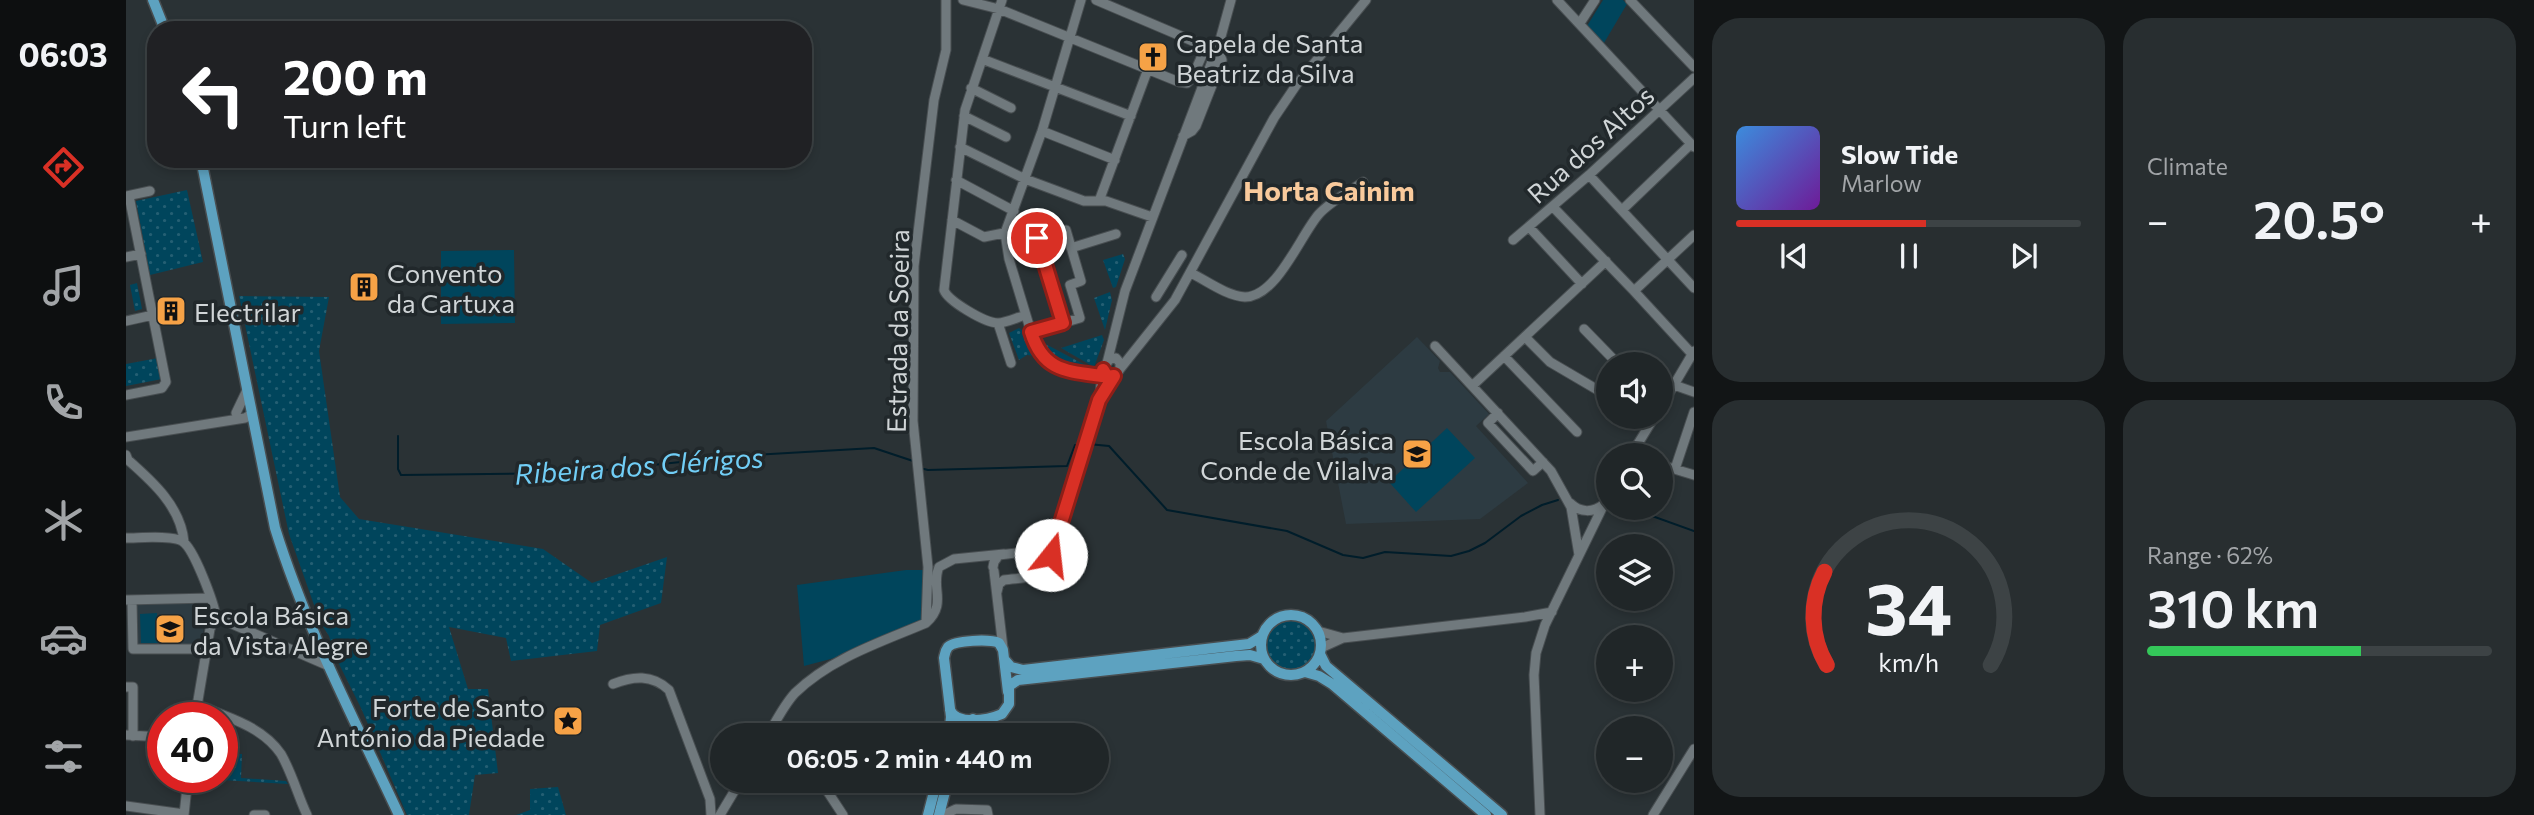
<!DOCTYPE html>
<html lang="en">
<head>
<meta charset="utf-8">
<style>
  body { margin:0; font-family:Commissioner,sans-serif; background:#282e30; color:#f1f3f6; height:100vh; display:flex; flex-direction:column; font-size:26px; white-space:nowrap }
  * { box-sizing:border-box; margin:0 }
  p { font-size:23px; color:#a2a5a8 }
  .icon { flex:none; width:38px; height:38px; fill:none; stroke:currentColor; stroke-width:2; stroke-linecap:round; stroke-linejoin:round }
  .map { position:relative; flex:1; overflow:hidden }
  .drawer { display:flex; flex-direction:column; gap:18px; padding:18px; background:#121516; width:840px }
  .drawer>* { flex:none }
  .top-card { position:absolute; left:21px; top:21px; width:665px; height:147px; border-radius:28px; box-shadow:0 4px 10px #0003,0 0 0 2px #3d4345; background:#202124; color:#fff; overflow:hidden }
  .controls { position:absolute; left:1470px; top:352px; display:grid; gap:14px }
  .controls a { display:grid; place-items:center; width:77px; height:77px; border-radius:50%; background:#202628; box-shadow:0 4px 10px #0003,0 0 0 2px #3d4345; font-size:35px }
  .speed { position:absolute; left:21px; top:702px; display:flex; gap:14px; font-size:35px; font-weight:700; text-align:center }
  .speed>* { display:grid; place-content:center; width:91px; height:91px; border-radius:50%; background:#202628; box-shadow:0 4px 10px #0003,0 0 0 2px #3d4345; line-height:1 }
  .speed .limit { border:10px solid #d22; background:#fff; color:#111 }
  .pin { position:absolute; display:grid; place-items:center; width:60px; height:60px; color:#fff; margin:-30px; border:4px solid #fff; border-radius:50%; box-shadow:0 2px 7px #0007 }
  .me { position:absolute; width:77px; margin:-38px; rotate:16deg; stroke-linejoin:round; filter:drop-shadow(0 0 5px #0008) }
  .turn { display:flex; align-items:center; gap:24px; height:147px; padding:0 21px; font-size:32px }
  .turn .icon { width:91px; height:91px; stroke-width:2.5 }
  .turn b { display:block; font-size:49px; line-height:60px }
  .big { font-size:52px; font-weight:600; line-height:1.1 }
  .drawer .card { flex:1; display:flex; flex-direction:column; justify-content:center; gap:10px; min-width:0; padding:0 24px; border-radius:28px; background:#282e30 }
  .drawer .dial { align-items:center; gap:0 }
  .dial svg { height:182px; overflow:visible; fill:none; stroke:#3d4345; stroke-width:7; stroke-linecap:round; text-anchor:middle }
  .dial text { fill:#f1f3f6; stroke:none }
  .song { display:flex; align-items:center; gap:21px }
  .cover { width:84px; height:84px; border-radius:10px; background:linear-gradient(135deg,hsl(210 70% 55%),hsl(280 70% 35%)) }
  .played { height:7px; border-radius:4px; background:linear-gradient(90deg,#d93025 55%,#3d4345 55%) }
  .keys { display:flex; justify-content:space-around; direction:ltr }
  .heat { display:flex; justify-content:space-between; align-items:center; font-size:38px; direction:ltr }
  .charge { height:10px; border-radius:5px; background:linear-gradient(90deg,#34c759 62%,#3d4345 0) }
  .drawer .tiles { flex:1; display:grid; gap:18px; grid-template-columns:repeat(2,1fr) }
  .trip { position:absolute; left:584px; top:723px; width:399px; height:70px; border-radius:35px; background:#202628; box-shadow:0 4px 10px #0003,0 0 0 2px #3d4345; font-weight:600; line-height:70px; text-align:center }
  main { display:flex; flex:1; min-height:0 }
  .menu { display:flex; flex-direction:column; width:126px; justify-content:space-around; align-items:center; background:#0d0f10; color:#a2a5a8 }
  .menu .icon { width:49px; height:49px }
  .menu .current { color:#d93025 }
  .menu b { font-size:32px; color:#f1f3f6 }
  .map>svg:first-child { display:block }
  .built { fill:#2d3b42 }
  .grass { fill:url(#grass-dots) }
  .garden { fill:#00455c }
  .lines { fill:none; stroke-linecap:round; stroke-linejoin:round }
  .stream { stroke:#001d2a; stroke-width:2 }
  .minor-casing { stroke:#484e51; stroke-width:11 }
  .major-casing { stroke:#484e51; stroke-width:13 }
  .minor { stroke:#70797d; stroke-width:9 }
  .major { stroke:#5da2c0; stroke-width:10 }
  .route-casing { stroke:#8d1f18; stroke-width:18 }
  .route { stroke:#d93025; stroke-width:12 }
  .labels { text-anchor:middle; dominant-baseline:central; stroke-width:7; stroke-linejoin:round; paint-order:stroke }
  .poi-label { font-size:26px; fill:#d0d5d7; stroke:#21282b; text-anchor:start }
  .street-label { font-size:26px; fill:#d0d5d7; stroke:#21282b }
  .neighbourhood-label { font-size:28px; font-weight:bold; fill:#f9ca9c; stroke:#21282b }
  .water-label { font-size:28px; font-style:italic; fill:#71cef6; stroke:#21282b }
</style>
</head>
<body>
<main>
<nav class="menu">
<b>06:03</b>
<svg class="icon current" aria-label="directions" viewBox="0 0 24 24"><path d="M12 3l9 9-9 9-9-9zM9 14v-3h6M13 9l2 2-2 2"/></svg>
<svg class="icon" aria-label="music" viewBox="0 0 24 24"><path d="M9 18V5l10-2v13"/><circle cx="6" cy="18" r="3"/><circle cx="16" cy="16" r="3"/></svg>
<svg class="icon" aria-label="phone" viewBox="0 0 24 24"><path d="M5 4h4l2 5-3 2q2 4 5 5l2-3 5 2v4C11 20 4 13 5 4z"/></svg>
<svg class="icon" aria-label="climate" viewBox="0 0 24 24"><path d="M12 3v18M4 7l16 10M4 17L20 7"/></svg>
<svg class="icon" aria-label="car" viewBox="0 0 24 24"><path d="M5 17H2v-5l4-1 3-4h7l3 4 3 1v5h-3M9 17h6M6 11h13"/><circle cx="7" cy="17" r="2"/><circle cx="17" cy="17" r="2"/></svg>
<svg class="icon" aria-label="filters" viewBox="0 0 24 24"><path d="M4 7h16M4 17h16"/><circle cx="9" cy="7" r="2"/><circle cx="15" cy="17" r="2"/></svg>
</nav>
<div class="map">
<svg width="1568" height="815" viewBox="0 0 1568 815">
  <defs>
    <pattern id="grass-dots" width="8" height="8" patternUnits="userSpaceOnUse" patternTransform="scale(1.75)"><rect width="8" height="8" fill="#00455c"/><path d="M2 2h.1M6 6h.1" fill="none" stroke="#245f73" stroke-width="1.8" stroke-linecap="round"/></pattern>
  </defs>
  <rect width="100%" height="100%" fill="#2a3235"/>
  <path class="built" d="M1291 337 1314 361 1312 368 1314 372H1324L1363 414 1350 426 1402 483 1354 519 1220 524 1200 421Z
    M77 601 80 604V614L75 646 13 647 10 645 9 607 12 604Z"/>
  <path class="grass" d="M61 190 77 262 24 275 10 201Z
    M997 254 999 259 990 287 987 288 977 260Z
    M11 283 16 309 9 311 4 285Z
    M984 292 986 300 979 330 968 298Z
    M113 296 203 297 193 351 214 497 233 519 417 549 466 583 541 557 535 603 474 625 471 651 385 661 380 638 323 627 342 689H362L372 773 349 775 343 815H281L235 708 211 660 203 636 194 622 163 534Z
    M893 328 897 331 908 356 901 355 893 360 883 333Z
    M976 335 978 340 968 367 935 348Z
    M912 340 963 367 962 371C940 366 921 363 912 340Z
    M32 358 36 379 0 386V364Z
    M1141 645a24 24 0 1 1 48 0a24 24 0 1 1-48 0Z
    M96 753 116 754 115 778 160 781 162 784 95 780Z
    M432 787 440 815H390L404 810V789Z"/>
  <path class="garden" d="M1477 0H1497L1501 4 1478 43 1461 26Z
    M388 250 389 323 315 324V251Z
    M1321 428 1349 458 1290 512 1263 482Z
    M780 570H798L797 618 794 621 716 656 678 666 671 585Z
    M31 613 32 643H15L14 614Z"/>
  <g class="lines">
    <path class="stream" d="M272 436V469L275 475 451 473 611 456 748 448 787 461
      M962 444 983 446 1041 510 1161 531 1217 555 1237 558 1259 552 1325 556 1343 551 1359 543 1395 516 1416 505 1432 500
      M798 469 802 470 941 466 949 445H957
      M1504 508 1568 531"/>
    <g class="minor-casing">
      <path id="minor" d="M837 0 873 9 1053 82 1061 83 1066 78 1078 51 1076 45 970 0
        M876 0 839 110 818 290C822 301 859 323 872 323 880 323 892 317 900 315
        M955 0 916 131 879 233 883 259 909 345C924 371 953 374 981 377
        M1431 0 1568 147
        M1504 0 1568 67
        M1454 23 1469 0
        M856 59 1005 116
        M845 88 885 108
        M838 116 880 137
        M916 131 989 160
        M1057 136 1066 131 1070 126 1096 60 1091 48
        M834 147 899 179 958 201H980L1026 217
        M1463 175 1568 288
        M830 180 888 211
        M0 196 24 191
        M973 201 1022 69
        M1427 207 1508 291
        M1496 210 1565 144
        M826 220 858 237 907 227 937 323
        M1403 227 1456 284
        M1387 240 1463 175 1568 78
        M945 248 990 234
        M0 257 15 254
        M1065 273C1081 281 1101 296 1119 297 1151 297 1175 234 1193 214 1205 201 1223 192 1237 182
        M1030 297 1056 255
        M0 321 27 315
        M872 323 885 363
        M1458 329 1492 364
        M906 332 954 318 944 285 955 281 940 230 911 238
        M1399 337 1424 362 1482 396
        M1309 346 1425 471 1445 507 1453 555
        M1566 354 1508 291 1568 235
        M1378 356 1451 432
        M981 363 999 291 1094 40 1105 0
        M994 369 1049 300 1148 118 1171 84 1240 0
        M1548 385 1568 392
        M1346 386 1480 261
        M0 395 36 388 40 382 3 196
        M976 395 994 369V363L990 358 984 359 977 368 978 375 984 377 988 376
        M1535 407 1568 351
        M110 413 121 390
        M1372 413 1362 423 1407 471 1417 462
        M0 437 119 418 126 414
        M0 455 2 460C27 482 55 507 58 542
        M1505 455 1529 416
        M1535 465 1568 475
        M1549 469 1568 412
        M1444 503C1454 513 1467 513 1478 504
        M0 538C14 538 44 535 56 541 68 548 88 603 90 617
        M867 567 868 562 873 555 907 551 915 553 920 562C916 581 893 577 878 580L873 584 871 592
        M868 571 877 648
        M916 573 922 564 973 400 977 370
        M0 600 85 598
        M6 600 7 649H81
        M90 617 203 666
        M800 623 802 567 787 421 788 266 808 100 820 50V0
        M1192 631 1217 638
        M1195 648 1217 638 1399 617 1426 612
        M487 684C507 676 526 674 543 690L584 799 585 815
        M0 687H7V736
        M71 705C101 717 136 726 155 754 166 773 172 796 181 815
        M69 718 84 629 90 617
        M0 735 37 737
        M642 735C650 721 658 705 669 693 705 658 755 642 800 623 822 603 804 588 813 567L828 559 878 554
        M694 780 717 815
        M0 806 58 814
        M58 815 62 777
        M128 815H139
        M594 815 615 780
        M817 815 830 809 861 810 862 815
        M1414 815 1408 675 1410 653 1419 625 1482 496
        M1527 815 1568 749"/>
    </g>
    <g class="major-casing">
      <path id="major" d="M27 0 39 30
        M75 159 149 528C180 628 229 721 273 815
        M1135 645a30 30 0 1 1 60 0a30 30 0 1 1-60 0Z
        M1194 654 1200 666 1376 815
        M878 659 885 667 897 670 1123 644 1136 636
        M1179 672 1193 676 1206 684 1360 815
        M824 710C831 726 862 720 876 714L883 704V686L892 680 1110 656 1124 655 1138 659
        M823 735 825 717 818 658C819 654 819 651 822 647 829 640 864 639 873 643L877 650 882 692
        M834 735 839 724 847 719
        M802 815 811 780
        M813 815 822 780"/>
    </g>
    <use href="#minor" class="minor"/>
    <use href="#major" class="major"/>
  </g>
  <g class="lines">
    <g class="route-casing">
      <path id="route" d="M911 238 937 323 905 332C917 371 940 371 976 376L977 370 981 377 988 376 973 400 925 555"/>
    </g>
    <use href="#route" class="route"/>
  </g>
  <defs>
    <g id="church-square" transform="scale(1.575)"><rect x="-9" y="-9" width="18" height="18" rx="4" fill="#f6a246" stroke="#21282b"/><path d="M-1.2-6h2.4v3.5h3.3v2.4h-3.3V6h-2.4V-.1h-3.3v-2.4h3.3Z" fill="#111"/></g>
    <g id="building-square" transform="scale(1.575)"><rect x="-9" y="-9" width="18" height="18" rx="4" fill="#f6a246" stroke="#21282b"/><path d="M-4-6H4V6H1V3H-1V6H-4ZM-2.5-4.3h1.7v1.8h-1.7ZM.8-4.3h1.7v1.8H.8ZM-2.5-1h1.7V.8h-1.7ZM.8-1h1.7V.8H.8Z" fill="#111"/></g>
    <g id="school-square" transform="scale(1.575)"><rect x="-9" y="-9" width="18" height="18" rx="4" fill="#f6a246" stroke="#21282b"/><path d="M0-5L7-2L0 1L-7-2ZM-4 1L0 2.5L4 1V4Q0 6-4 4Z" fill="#111"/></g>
    <g id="sight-square" transform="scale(1.575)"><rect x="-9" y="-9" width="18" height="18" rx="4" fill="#f6a246" stroke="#21282b"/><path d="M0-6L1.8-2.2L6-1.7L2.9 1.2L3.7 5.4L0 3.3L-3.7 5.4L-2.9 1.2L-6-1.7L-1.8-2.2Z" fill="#111"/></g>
  </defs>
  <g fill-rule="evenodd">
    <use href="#church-square" x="1027" y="57"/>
    <use href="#building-square" x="238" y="287"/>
    <use href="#building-square" x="45" y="311"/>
    <use href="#school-square" x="1291" y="454"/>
    <use href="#school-square" x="44" y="629"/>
    <use href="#sight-square" x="442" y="721"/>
  </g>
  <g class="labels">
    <g class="poi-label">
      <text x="1050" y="42">Capela de Santa<tspan x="1050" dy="30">Beatriz da Silva</tspan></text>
      <text x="261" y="272">Convento<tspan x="261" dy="30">da Cartuxa</tspan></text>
      <text x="68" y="311">Electrilar</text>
      <text x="1268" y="439" text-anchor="end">Escola Básica<tspan x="1268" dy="30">Conde de Vilalva</tspan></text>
      <text x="67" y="614">Escola Básica<tspan x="67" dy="30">da Vista Alegre</tspan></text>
      <text x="419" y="706" text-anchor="end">Forte de Santo<tspan x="419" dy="30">António da Piedade</tspan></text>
    </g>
    <g class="street-label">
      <text transform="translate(1464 144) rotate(-42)">Rua dos Altos</text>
      <text transform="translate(771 331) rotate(-89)">Estrada da Soeira</text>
    </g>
    <g class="neighbourhood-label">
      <text x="1203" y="190">Horta Cainim</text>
    </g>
    <g class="water-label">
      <text transform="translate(513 465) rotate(-4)">Ribeira dos Clérigos</text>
    </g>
  </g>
</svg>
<div class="controls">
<a><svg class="icon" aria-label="sound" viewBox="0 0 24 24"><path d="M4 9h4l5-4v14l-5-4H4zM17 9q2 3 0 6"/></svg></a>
<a><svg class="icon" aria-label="search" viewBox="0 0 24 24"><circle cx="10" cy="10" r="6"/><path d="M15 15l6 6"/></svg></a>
<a><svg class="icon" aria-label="layers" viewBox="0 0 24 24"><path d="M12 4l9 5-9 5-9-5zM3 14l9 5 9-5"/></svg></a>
<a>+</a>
<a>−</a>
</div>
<div class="speed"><div class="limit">40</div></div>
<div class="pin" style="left:911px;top:238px;background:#d93025"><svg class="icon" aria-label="arrive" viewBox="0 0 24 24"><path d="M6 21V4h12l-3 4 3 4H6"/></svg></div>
<svg class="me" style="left:925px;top:555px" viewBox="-20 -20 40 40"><circle r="19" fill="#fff"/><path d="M0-13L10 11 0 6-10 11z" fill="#d93025"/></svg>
<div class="trip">06:05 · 2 min · 440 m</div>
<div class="top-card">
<div class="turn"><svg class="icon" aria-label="left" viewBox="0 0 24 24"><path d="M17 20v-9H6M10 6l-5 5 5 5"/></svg><div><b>200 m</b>Turn left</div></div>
</div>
</div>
<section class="drawer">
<div class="tiles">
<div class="card">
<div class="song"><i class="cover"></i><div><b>Slow Tide</b><p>Marlow</p></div></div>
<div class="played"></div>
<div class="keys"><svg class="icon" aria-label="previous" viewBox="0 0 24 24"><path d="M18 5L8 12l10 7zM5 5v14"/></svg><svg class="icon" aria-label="pause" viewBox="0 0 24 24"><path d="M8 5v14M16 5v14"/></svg><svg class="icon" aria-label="next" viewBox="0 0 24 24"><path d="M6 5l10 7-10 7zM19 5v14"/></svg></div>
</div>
<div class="card"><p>Climate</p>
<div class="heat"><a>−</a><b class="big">20.5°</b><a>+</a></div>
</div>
<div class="card dial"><svg viewBox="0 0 100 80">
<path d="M14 69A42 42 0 1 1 86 69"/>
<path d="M14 69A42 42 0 0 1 13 28" stroke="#d93025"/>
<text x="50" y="56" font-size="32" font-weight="700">34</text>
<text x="50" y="72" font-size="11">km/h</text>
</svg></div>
<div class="card"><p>Range · 62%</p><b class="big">310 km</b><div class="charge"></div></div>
</div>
</section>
</main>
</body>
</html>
